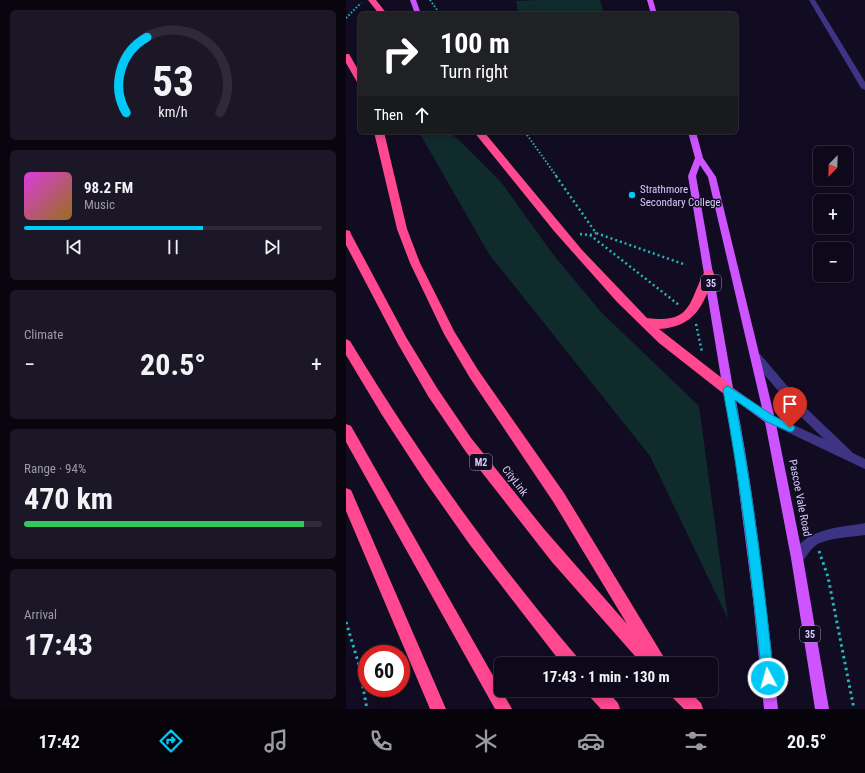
<!DOCTYPE html>
<html lang="en">
<head>
<meta charset="utf-8">
<style>
  body { margin:0; font-family:"Roboto Condensed",sans-serif; background:#1c1727; color:#f1f3f6; height:100vh; display:flex; flex-direction:column; font-size:15px; white-space:nowrap }
  * { box-sizing:border-box; margin:0 }
  p { font-size:13px; color:#9b9aa2 }
  .icon { flex:none; width:22px; height:22px; fill:none; stroke:currentColor; stroke-width:2; stroke-linecap:round; stroke-linejoin:round }
  .map { position:relative; flex:1; overflow:hidden }
  .panel { display:flex; flex-direction:column; gap:10px; padding:10px; background:#08050e; width:346px }
  .panel>* { flex:none }
  .guide { position:absolute; left:12px; top:12px; width:380px; height:122px; border-radius:6px; box-shadow:0 2px 10px #0003,0 0 0 1px #2e2a39; background:#202124; color:#fff; overflow:hidden }
  .needle { width:26px; rotate:203deg }
  .tools { position:absolute; left:467px; top:146px; display:grid; gap:8px }
  .tools a { display:grid; place-items:center; width:40px; height:40px; border-radius:6px; background:#0e091a; box-shadow:0 2px 10px #0003,0 0 0 1px #2e2a39; font-size:20px }
  .speed { position:absolute; left:12px; top:645px; display:flex; gap:8px; font-size:20px; font-weight:700; text-align:center }
  .speed>* { display:grid; place-content:center; width:52px; height:52px; border-radius:50%; background:#0e091a; box-shadow:0 2px 10px #0003,0 0 0 1px #2e2a39; line-height:1 }
  .speed .limit { border:6px solid #d22; background:#fff; color:#111 }
  .pin { position:absolute; display:grid; place-items:center; width:34px; height:34px; color:#fff; margin:-41px -17px; border-radius:50% 50% 50% 0; rotate:-45deg; box-shadow:0 0 4px #0007 }
  .pin .icon { rotate:45deg }
  .me { position:absolute; width:44px; margin:-22px; rotate:354deg; stroke-linejoin:round; filter:drop-shadow(0 0 3px #0008) }
  .turn { display:flex; align-items:center; gap:14px; height:84px; padding:0 16px; font-size:18px }
  .turn .icon { width:52px; height:52px; stroke-width:2.5 }
  .turn b { display:block; font-size:28px; line-height:34px }
  .then { display:flex; align-items:center; height:38px; padding:0 16px; background:#0003; gap:8px; font-size:15px }
  .big { font-size:30px; font-weight:700; line-height:1.1 }
  .panel .tile { flex:1; display:flex; flex-direction:column; justify-content:center; gap:6px; min-width:0; padding:0 14px; border-radius:6px; background:#1c1727 }
  .panel .dial { align-items:center; gap:0 }
  .dial svg { height:104px; overflow:visible; fill:none; stroke:#2e2a39; stroke-width:7; stroke-linecap:round; text-anchor:middle }
  .dial text { fill:#f1f3f6; stroke:none }
  .song { display:flex; align-items:center; gap:12px }
  .cover { width:48px; height:48px; border-radius:6px; background:linear-gradient(135deg,hsl(300 70% 55%),hsl(40 70% 35%)) }
  .played { height:4px; border-radius:2px; background:linear-gradient(90deg,#00c9f8 60%,#2e2a39 60%) }
  .keys { display:flex; justify-content:space-around; direction:ltr }
  .heat { display:flex; justify-content:space-between; align-items:center; font-size:22px; direction:ltr }
  .charge { height:6px; border-radius:3px; background:linear-gradient(90deg,#34c759 94%,#2e2a39 0) }
  .trip { position:absolute; left:148px; top:657px; width:224px; height:40px; border-radius:6px; background:#0e091a; box-shadow:0 2px 10px #0003,0 0 0 1px #2e2a39; font-weight:700; line-height:40px; text-align:center }
  .menu { display:flex; height:64px; justify-content:space-around; align-items:center; background:#06040a; color:#9b9aa2 }
  .menu .icon { width:28px; height:28px }
  .menu .on { color:#00c9f8 }
  .menu b { font-size:18px; color:#f1f3f6 }
  main { display:flex; flex:1; min-height:0 }
  .map>svg:first-child { display:block }
  .green { fill:#0f2b2c }
  .lines { fill:none; stroke-linecap:round; stroke-linejoin:round }
  .path-far2 { stroke:#27b5b9; stroke-width:2; stroke-dasharray:1.5 2; stroke-linecap:butt }
  .path-far1 { stroke:#27b5b9; stroke-width:2.5; stroke-dasharray:2 3; stroke-linecap:butt }
  .path { stroke:#27b5b9; stroke-width:3; stroke-dasharray:2.5 3.5; stroke-linecap:butt }
  .minor { fill:#3e3484; fill-rule:evenodd }
  .major { fill:#ce54ff; fill-rule:evenodd }
  .highway { fill:#ff4890; fill-rule:evenodd }
  .route { fill:#00c9f8; stroke:#0083a1 }
  .poi-dot { fill:#00c9f8; stroke:#120c22; stroke-width:1.5 }
  .labels { text-anchor:middle; dominant-baseline:central; stroke-width:3; stroke-linejoin:round; paint-order:stroke }
  .shield { fill:#120c22; stroke:#9c93bd; stroke-width:1 }
  .shield-label { font-size:10px; font-weight:bold; fill:#d7cdff }
  .poi-label { font-size:11px; fill:#d7cdff; stroke:#120c22; text-anchor:start }
  .street-label { font-size:11px; fill:#d7cdff; stroke:#120c22 }
</style>
</head>
<body>
<main>
<section class="panel">
<div class="tile dial"><svg viewBox="0 0 100 80">
<path d="M14 69A42 42 0 1 1 86 69"/>
<path d="M14 69A42 42 0 0 1 30 11" stroke="#00c9f8"/>
<text x="50" y="56" font-size="32" font-weight="700">53</text>
<text x="50" y="72" font-size="11">km/h</text>
</svg></div>
<div class="tile">
<div class="song"><i class="cover"></i><div><b>98.2 FM</b><p>Music</p></div></div>
<div class="played"></div>
<div class="keys"><svg class="icon" aria-label="previous" viewBox="0 0 24 24"><path d="M18 5L8 12l10 7zM5 5v14"/></svg><svg class="icon" aria-label="pause" viewBox="0 0 24 24"><path d="M8 5v14M16 5v14"/></svg><svg class="icon" aria-label="next" viewBox="0 0 24 24"><path d="M6 5l10 7-10 7zM19 5v14"/></svg></div>
</div>
<div class="tile"><p>Climate</p>
<div class="heat"><a>−</a><b class="big">20.5°</b><a>+</a></div>
</div>
<div class="tile"><p>Range · 94%</p><b class="big">470 km</b><div class="charge"></div></div>
<div class="tile"><p>Arrival</p><b class="big">17:43</b></div>
</section>
<div class="map">
<svg width="519" height="709" viewBox="0 0 519 709">
  <rect width="100%" height="100%" fill="#120c22"/>
  <path class="green" d="M190 0H254L258 14H172L170 1Z
    M73 132H103L113 140 155 182 206 253 255 312 353 406 382 619 304 456 143 254Z"/>
  <g class="lines">
    <path class="path-far2" d="M84 0 94 14
      M0 18 15 3
      M179 132 211 177"/>
    <path class="path-far1" d="M210 176 250 233 340 265
      M234 234 244 235 250 233
      M244 235 333 305
      M350 324 356 352"/>
    <path class="path" d="M473 551 482 577 508 709
      M0 622 13 665 21 709"/>
    <path class="minor" d="M463 0H469L519 82V90L515 88Z
      M410 353 414 354 459 407 507 453 519 459V469L420 422 419 419 420 416 424 414 478 439 451 413 406 360 405 357 406 354Z
      M519 523V535C506 537 479 538 469 546 462 551 460 561 451 564L447 562 445 558C457 528 492 528 519 523Z"/>
    <path class="major" d="M64 0H70L75 14H69Z
      M301 0H307L311 14H305Z
      M342 132H350L357 158 370 177 429 419 457 558 483 709H469L445 558 419 422 390 401C410 503 420 606 432 709H418L407 599 388 451 377 390 342 176 349 158ZM354 165 362 177 416 408 387 388 350 176Z"/>
    <path class="highway" d="M22 0H30L41 14H33Z
      M0 54H3L14 73V83L11 82 0 63Z
      M28 132H38L61 229 74 263 108 331 132 370 218 493 322 664H296L206 562 120 452 82 396 52 344 0 245V230L4 231 5 234 60 337 91 388 125 438 198 529 281 624 208 503 124 378 98 334 64 263 51 229Z
      M128 132H138L236 250 301 318C347 324 342 302 359 271L363 270 367 271 368 274C358 305 349 327 313 329L386 386 388 390 386 394 382 395 378 394 313 343 271 302 208 231Z
      M0 339 4 341C71 452 147 559 232 658L234 664H216L124 545 79 481 36 415 0 355Z
      M0 424 5 426 166 709H149L0 442Z
      M0 488 5 490 100 709H84L0 511Z
      M241 690H260L272 703 274 709H255L243 696Z
      M323 690H342L355 703 357 709H338L325 696Z"/>
  </g>
  <path class="route" d="M382 386 428 416 447 425 449 428 447 431 444 432 421 422 389 400C407 491 418 585 428 678L426 682 422 684 417 682 416 678C406 581 395 485 377 390L379 387Z"/>
  <circle class="poi-dot" cx="286" cy="195" r="4"/>
  <g class="labels">
    <g class="shield">
      <rect x="355" y="275" width="20" height="16" rx="3"/>
      <rect x="124" y="454" width="22" height="16" rx="3"/>
      <rect x="454" y="626" width="20" height="16" rx="3"/>
    </g>
    <g class="shield-label">
      <text x="365" y="283">35</text>
      <text x="135" y="462">M2</text>
      <text x="464" y="634">35</text>
    </g>
    <g class="poi-label">
      <text x="294" y="189">Strathmore<tspan x="294" dy="13">Secondary College</tspan></text>
    </g>
    <g class="street-label">
      <text transform="translate(169 481) rotate(52)">CityLink</text>
      <text transform="translate(454 498) rotate(79)">Pascoe Vale Road</text>
    </g>
  </g>
</svg>
<div class="tools">
<a><svg class="needle" viewBox="-14 -14 28 28"><path d="M0-13l5 13h-10z" fill="#e53935"/><path d="M0 13l5-13h-10z" fill="#9b9aa2"/></svg></a>
<a>+</a>
<a>−</a>
</div>
<div class="speed"><div class="limit">60</div></div>
<div class="pin" style="left:444px;top:428px;background:#d93025"><svg class="icon" aria-label="arrive" viewBox="0 0 24 24"><path d="M6 21V4h12l-3 4 3 4H6"/></svg></div>
<svg class="me" style="left:422px;top:678px" viewBox="-20 -20 40 40"><circle r="17" fill="#00c9f8" stroke="#fff" stroke-width="3"/><path d="M0-11L8 9 0 5-8 9z" fill="#fff"/></svg>
<div class="trip">17:43 · 1 min · 130 m</div>
<div class="guide">
<div class="turn"><svg class="icon" aria-label="right" viewBox="0 0 24 24"><path d="M7 20v-9h11M14 6l5 5-5 5"/></svg><div><b>100 m</b>Turn right</div></div>
<div class="then">Then<svg class="icon" aria-label="ahead" viewBox="0 0 24 24"><path d="M12 20V5M6 11l6-6 6 6"/></svg></div>
</div>
</div>
</main>
<nav class="menu">
<b>17:42</b>
<svg class="icon on" aria-label="directions" viewBox="0 0 24 24"><path d="M12 3l9 9-9 9-9-9zM9 14v-3h6M13 9l2 2-2 2"/></svg>
<svg class="icon" aria-label="music" viewBox="0 0 24 24"><path d="M9 18V5l10-2v13"/><circle cx="6" cy="18" r="3"/><circle cx="16" cy="16" r="3"/></svg>
<svg class="icon" aria-label="phone" viewBox="0 0 24 24"><path d="M5 4h4l2 5-3 2q2 4 5 5l2-3 5 2v4C11 20 4 13 5 4z"/></svg>
<svg class="icon" aria-label="climate" viewBox="0 0 24 24"><path d="M12 3v18M4 7l16 10M4 17L20 7"/></svg>
<svg class="icon" aria-label="car" viewBox="0 0 24 24"><path d="M5 17H2v-5l4-1 3-4h7l3 4 3 1v5h-3M9 17h6M6 11h13"/><circle cx="7" cy="17" r="2"/><circle cx="17" cy="17" r="2"/></svg>
<svg class="icon" aria-label="filters" viewBox="0 0 24 24"><path d="M4 7h16M4 17h16"/><circle cx="9" cy="7" r="2"/><circle cx="15" cy="17" r="2"/></svg>
<b>20.5°</b>
</nav>
</body>
</html>
